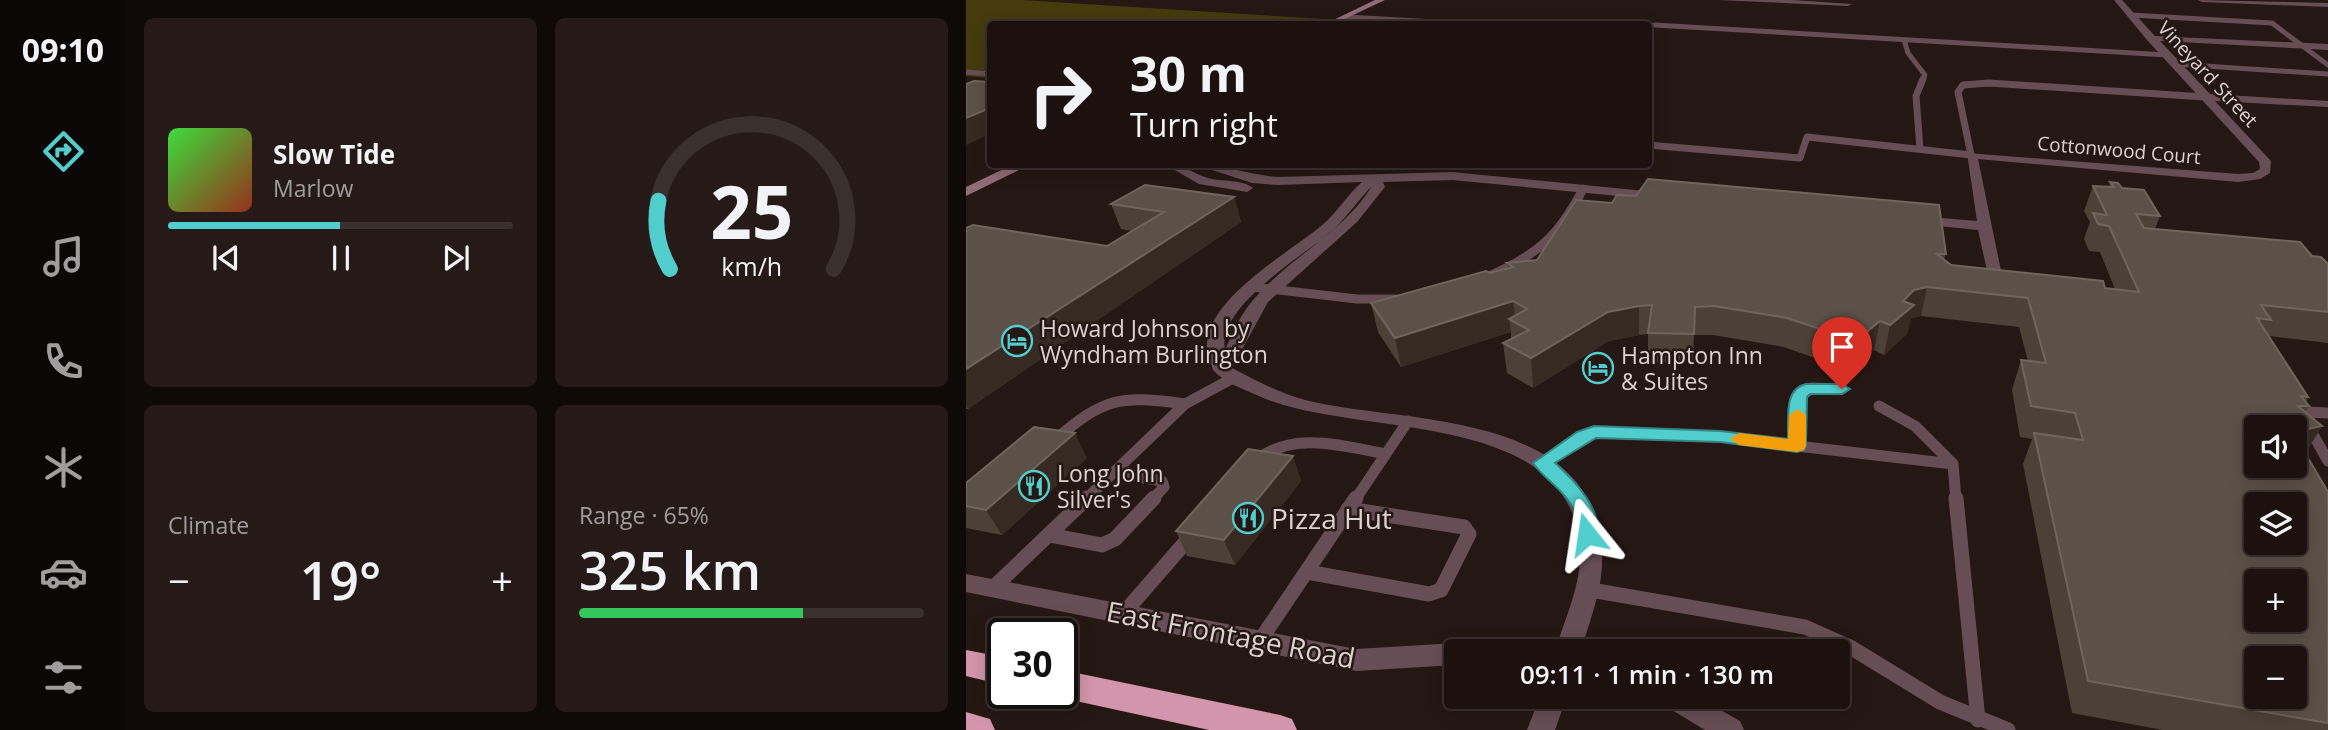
<!DOCTYPE html>
<html lang="en">
<head>
<meta charset="utf-8">
<style>
  body { margin:0; font-family:"Open Sans",sans-serif; background:#251a18; color:#f1f3f6; height:100vh; display:flex; flex-direction:column; font-size:26px; white-space:nowrap }
  * { box-sizing:border-box; margin:0 }
  p { font-size:23px; color:#a09d9e }
  .icon { flex:none; width:38px; height:38px; fill:none; stroke:currentColor; stroke-width:2; stroke-linecap:round; stroke-linejoin:round }
  .map { position:relative; flex:1; overflow:hidden }
  .sheet { display:flex; flex-direction:column; gap:18px; padding:18px; background:#0f0908; width:840px }
  .sheet>* { flex:none }
  .hud { position:absolute; left:21px; top:21px; width:665px; height:147px; border-radius:7px; box-shadow:0 4px 18px #0003,0 0 0 2px #3a312f; background:#1c110f; color:#f1f3f6; overflow:hidden }
  .controls { position:absolute; left:1278px; top:415px; display:grid; gap:14px }
  .controls a { display:grid; place-items:center; width:63px; height:63px; border-radius:7px; background:#1c110f; box-shadow:0 4px 18px #0003,0 0 0 2px #3a312f; font-size:35px }
  .speed { position:absolute; left:21px; top:618px; display:flex; gap:14px; font-size:35px; font-weight:700; text-align:center }
  .speed>* { display:grid; place-content:center; width:91px; height:91px; border-radius:50%; background:#1c110f; box-shadow:0 4px 18px #0003,0 0 0 2px #3a312f; line-height:1 }
  .speed .limit { border:4px solid #111; border-radius:10px; background:#fff; color:#111 }
  .pin { position:absolute; display:grid; place-items:center; width:60px; height:60px; color:#fff; margin:-72px -30px; border-radius:50% 50% 50% 0; rotate:-45deg; box-shadow:0 0 7px #0007 }
  .pin .icon { rotate:45deg }
  .me { position:absolute; width:77px; margin:-38px; rotate:345deg; stroke-linejoin:round; filter:drop-shadow(0 0 5px #0008) }
  .turn { display:flex; align-items:center; gap:24px; height:147px; padding:0 28px; font-size:32px }
  .turn .icon { width:91px; height:91px; stroke-width:2.5 }
  .turn b { display:block; font-size:49px; line-height:60px }
  .big { font-size:52px; font-weight:600; line-height:1.1 }
  .sheet .card { flex:1; display:flex; flex-direction:column; justify-content:center; gap:10px; min-width:0; padding:0 24px; border-radius:10px; background:#251a18 }
  .sheet .dial { align-items:center; gap:0 }
  .dial svg { height:182px; overflow:visible; fill:none; stroke:#3a312f; stroke-width:7; stroke-linecap:round; text-anchor:middle }
  .dial text { fill:#f1f3f6; stroke:none }
  .song { display:flex; align-items:center; gap:21px }
  .cover { width:84px; height:84px; border-radius:10px; background:linear-gradient(135deg,hsl(120 70% 55%),hsl(10 70% 35%)) }
  .played { height:7px; border-radius:4px; background:linear-gradient(90deg,#52cdcd 50%,#3a312f 50%) }
  .keys { display:flex; justify-content:space-around; direction:ltr }
  .heat { display:flex; justify-content:space-between; align-items:center; font-size:38px; direction:ltr }
  .charge { height:10px; border-radius:5px; background:linear-gradient(90deg,#34c759 65%,#3a312f 0) }
  .sheet .tiles { flex:1; display:grid; gap:18px; grid-template-columns:repeat(2,1fr) }
  .trip { position:absolute; left:478px; top:639px; width:406px; height:70px; border-radius:7px; background:#1c110f; box-shadow:0 4px 18px #0003,0 0 0 2px #3a312f; font-weight:600; line-height:70px; text-align:center }
  main { display:flex; flex:1; min-height:0 }
  .dock { display:flex; flex-direction:column; width:126px; justify-content:space-around; align-items:center; background:#0b0706; color:#a09d9e }
  .dock .icon { width:49px; height:49px }
  .dock .on { color:#52cdcd }
  .dock b { font-size:32px; color:#f1f3f6 }
  .map>svg:first-child { display:block }
  .green { fill:#453b0d }
  .lines { fill:none; stroke-linecap:round; stroke-linejoin:round }
  .lane-far4 { stroke:#674e56; stroke-width:5 }
  .lane-far3 { stroke:#674e56; stroke-width:7 }
  .lane-far2 { stroke:#674e56; stroke-width:9 }
  .lane-far1 { stroke:#674e56; stroke-width:11 }
  .lane { stroke:#674e56; stroke-width:15 }
  .street { fill:#674e56; fill-rule:evenodd }
  .secondary { fill:#926b78; fill-rule:evenodd }
  .highway { fill:#d395ab; fill-rule:evenodd }
  .wall { fill:#4d4137; fill-rule:evenodd }
  .shaded-wall { fill:#362a22 }
  .building { fill:#5c5148; stroke:#70655d; stroke-width:2; fill-rule:evenodd }
  .route { fill:#52cdcd; stroke:#358585; stroke-width:2 }
  .slow { fill:#f59e0b }
  .labels { text-anchor:middle; dominant-baseline:central; stroke-width:5; stroke-linejoin:round; paint-order:stroke }
  .far-street-label { font-size:19px; fill:#dcd2d0; stroke:#251714 }
  .poi-label { font-size:23px; fill:#dcd2d0; stroke:#251714; text-anchor:start }
  .near-poi-label { font-size:28px; fill:#dcd2d0; stroke:#251714; text-anchor:start }
  .near-street-label { font-size:28px; fill:#dcd2d0; stroke:#251714 }
</style>
</head>
<body>
<main>
<nav class="dock">
<b>09:10</b>
<svg class="icon on" aria-label="directions" viewBox="0 0 24 24"><path d="M12 3l9 9-9 9-9-9zM9 14v-3h6M13 9l2 2-2 2"/></svg>
<svg class="icon" aria-label="music" viewBox="0 0 24 24"><path d="M9 18V5l10-2v13"/><circle cx="6" cy="18" r="3"/><circle cx="16" cy="16" r="3"/></svg>
<svg class="icon" aria-label="phone" viewBox="0 0 24 24"><path d="M5 4h4l2 5-3 2q2 4 5 5l2-3 5 2v4C11 20 4 13 5 4z"/></svg>
<svg class="icon" aria-label="climate" viewBox="0 0 24 24"><path d="M12 3v18M4 7l16 10M4 17L20 7"/></svg>
<svg class="icon" aria-label="car" viewBox="0 0 24 24"><path d="M5 17H2v-5l4-1 3-4h7l3 4 3 1v5h-3M9 17h6M6 11h13"/><circle cx="7" cy="17" r="2"/><circle cx="17" cy="17" r="2"/></svg>
<svg class="icon" aria-label="filters" viewBox="0 0 24 24"><path d="M4 7h16M4 17h16"/><circle cx="9" cy="7" r="2"/><circle cx="15" cy="17" r="2"/></svg>
</nav>
<section class="sheet">
<div class="tiles">
<div class="card">
<div class="song"><i class="cover"></i><div><b>Slow Tide</b><p>Marlow</p></div></div>
<div class="played"></div>
<div class="keys"><svg class="icon" aria-label="previous" viewBox="0 0 24 24"><path d="M18 5L8 12l10 7zM5 5v14"/></svg><svg class="icon" aria-label="pause" viewBox="0 0 24 24"><path d="M8 5v14M16 5v14"/></svg><svg class="icon" aria-label="next" viewBox="0 0 24 24"><path d="M6 5l10 7-10 7zM19 5v14"/></svg></div>
</div>
<div class="card dial"><svg viewBox="0 0 100 80">
<path d="M14 69A42 42 0 1 1 86 69"/>
<path d="M14 69A42 42 0 0 1 9 39" stroke="#52cdcd"/>
<text x="50" y="56" font-size="32" font-weight="700">25</text>
<text x="50" y="72" font-size="11">km/h</text>
</svg></div>
<div class="card"><p>Climate</p>
<div class="heat"><a>−</a><b class="big">19°</b><a>+</a></div>
</div>
<div class="card"><p>Range · 65%</p><b class="big">325 km</b><div class="charge"></div></div>
</div>
</section>
<div class="map">
<svg width="1362" height="730" viewBox="0 0 1362 730">
  <rect width="100%" height="100%" fill="#251714"/>
  <path class="green" d="M0 0H56L356 19 343 24H24V78L0 76Z"/>
  <g class="lines">
    <path class="lane-far4" d="M1165 15 1306 23 1362 65
      M380 17 505 24
      M688 25 1201 55
      M938 40 942 53 959 75 956 81
      M1209 64 1362 74
      M0 72 24 74"/>
    <path class="lane-far3" d="M682 145 834 158 841 137 1005 155 992 92 997 85 1023 83 1239 97
      M954 149 950 96 957 79"/>
    <path class="lane-far2" d="M523 276C571 255 592 237 617 189
      M286 287 391 299H430"/>
    <path class="lane-far1" d="M913 406 949 426 987 464 990 500
      M1362 413 1340 412 1337 417 1362 461
      M89 440C139 397 154 395 219 404
      M831 446 987 464
      M289 461C327 430 376 446 420 454
      M576 463 628 432 754 437 831 446 832 399 846 388 876 389
      M147 473 196 481 198 487 186 500
      M119 500 219 404 269 377
      M389 500 442 421"/>
    <path class="lane" d="M990 498 1012 720
      M83 535 136 545 149 539 188 498
      M341 572 463 594 475 590 503 534 498 527 382 509
      M27 588 121 498
      M619 589 839 627 884 647 974 702 1042 730
      M157 614 224 537
      M293 642 390 498"/>
    <path class="street" d="M752 0H826L886 4 882 6Z
      M1148 0H1156L1189 36 1362 44V50L1194 41 1244 94 1362 101V107L1249 101 1305 161 1304 173 1294 179 1272 182 1012 159 1039 290 1036 293H1026L1012 230 952 224 945 220 952 216 1011 221 1001 153 1272 174 1287 173 1294 169 1293 162 1181 40Z
      M1232 0 1362 3V7L1236 2Z
      M198 164C219 164 225 173 242 178 256 182 276 179 287 188L281 192 233 184Z
      M228 164C257 164 283 175 312 177L486 172 699 193 700 196 694 200 486 180 417 182 419 187 391 222 302 302 266 368C289 380 313 393 339 400 440 425 633 408 636 558 637 589 623 622 615 651H589C598 622 613 589 614 559 615 404 389 440 293 396 279 390 257 382 247 370 245 362 240 352 241 344 242 298 324 252 355 226 371 213 381 195 396 182L312 185 286 183ZM406 186C377 233 324 257 289 298 275 313 267 332 259 350 250 306 338 256 367 230 381 217 392 200 406 186Z
      M0 574 390 649 490 643 499 646 501 651H490V665L390 671 0 592Z
      M574 696H601L589 730H561Z
      M692 696H730L774 721 778 730H739L696 704Z"/>
    <path class="secondary" d="M409 0H419L368 24H359Z
      M48 164H65L0 196V187Z"/>
    <path class="highway" d="M0 650 37 657V685L0 676Z
      M96 670 314 715 326 719 331 730H243L96 698 84 693H96Z
      M0 712 24 719 29 730H0Z"/>
  </g>
  <path class="wall" d="M1144 182 1156 188 1194 216 1189 229 1346 256 1362 264V343L1303 336 1342 397 1340 402 1343 406 1339 412 1356 426 1340 453 1362 492V730H1197L1106 713 1057 464 1066 439 1054 437 1046 390 1055 360 1062 361 1053 327 955 316 945 318 941 334 918 355 908 350 885 371 818 347 747 335H728L727 363 682 362V334L673 335 643 341 567 388 541 373 537 343 545 339V332L435 367 412 332 405 303 542 268 541 263 980 254 978 259 985 265 1149 289 1134 252 1123 251 1118 239 1124 222 1118 211 1127 186 1143 187ZM1290 427H1328V466Z
    M268 197 275 222 2 409H0V228L141 246 166 231 155 229 145 204Z
    M327 456 335 481 269 565 221 556 210 531Z
    M121 458 36 535 0 528V483Z"/>
  <path class="shaded-wall" d="M24 108V134L0 145V118Z
    M268 197 275 222 2 409 0 405V369Z
    M961 287 955 316 945 318 941 334 918 355 924 325 937 301 948 290Z
    M547 301 550 323 543 319 545 332 435 367 429 338Z
    M673 306V335L643 341 567 388 565 358 642 312Z
    M914 321 908 350 885 371 890 341Z
    M1356 426 1337 457 1328 447 1338 430Z
    M109 433 121 458 36 535 20 510Z
    M327 456 335 481 269 565 258 540Z"/>
  <path class="building" d="M8 81 24 82V108L0 118V84Z
    M682 179 973 205 980 254H971L985 265 1137 281 1139 288 1173 292 1143 226 1132 224 1127 213 1141 215 1127 186 1148 187 1144 182 1152 183 1156 188 1178 190 1194 216 1170 214 1178 228 1334 242 1346 256 1355 257 1362 264V312L1295 305 1305 320 1291 318 1342 397 1335 396 1343 406H1332L1356 426 1338 430 1319 418 1324 427H1290V466H1328V434L1362 492V723L1122 681 1068 433 1117 440 1109 413 1065 406 1055 360 1080 363 1062 298 961 287 948 290 937 301 948 305 924 325 914 321 890 341 821 318 748 306 729 307 728 334 682 333 686 305 673 306 642 312 565 358 537 343 563 330 543 319 561 309 547 301 429 338 405 303 520 271 524 273 547 267 541 263 571 260 610 200 646 203 651 195 670 196ZM1290 504H1328V542H1290ZM1290 581H1328V620H1290ZM1290 658H1328V696H1290Z
    M179 185 268 197 0 369V228L7 225 141 246 198 212 145 204Z
    M68 427 109 433 20 510 0 506V483Z
    M282 449 327 456 258 540 210 531Z"/>
  <path class="route" d="M840 384H876L884 389 876 394H844L841 397 840 446 838 450 831 452 754 442 630 438 589 463C606 478 642 514 628 539L621 541 614 539C608 529 611 516 606 506 596 488 578 479 567 463L611 432 628 426 754 431 822 439C823 420 817 389 840 384Z"/>
  <path class="slow" d="M832 409 840 415V446L838 450 831 452 773 445 764 439 773 433 822 439 823 415Z"/>
  <defs>
    <g id="hotel-ring" transform="scale(1.575)"><circle r="9.5" fill="#251714" stroke="#52cdcd" stroke-width="1.5"/><path d="M-6-4.5h1.5V1H6V5H4.5V3h-9V5H-6ZM-4 0a1.8 1.8 0 1 1 3.6 0ZM.5 0V-2.5h3Q6-2.5 6 0Z" fill="#52cdcd"/></g>
    <g id="restaurant-ring" transform="scale(1.575)"><circle r="9.5" fill="#251714" stroke="#52cdcd" stroke-width="1.5"/><path d="M-5-6h1v4h1v-4h1v4h1v-4h1v5L-1.5 .5V6h-2V.5L-5-1ZM5-6V6H3V1.5H1.5Q1.5-4 5-6Z" fill="#52cdcd"/></g>
  </defs>
  <g fill-rule="evenodd">
    <use href="#hotel-ring" x="51" y="341"/>
    <use href="#hotel-ring" x="632" y="368"/>
    <use href="#restaurant-ring" x="68" y="486"/>
    <use href="#restaurant-ring" x="282" y="518"/>
  </g>
  <g class="labels">
    <g class="far-street-label">
      <text transform="translate(1242 74) rotate(47)">Vineyard Street</text>
      <text transform="translate(1153 150) rotate(5)">Cottonwood Court</text>
    </g>
    <g class="poi-label">
      <text x="74" y="328">Howard Johnson by<tspan x="74" dy="26">Wyndham Burlington</tspan></text>
      <text x="655" y="355">Hampton Inn<tspan x="655" dy="26">&amp; Suites</tspan></text>
      <text x="91" y="473">Long John<tspan x="91" dy="26">Silver's</tspan></text>
    </g>
    <g class="near-poi-label">
      <text x="305" y="518">Pizza Hut</text>
    </g>
    <g class="near-street-label">
      <text transform="translate(265 634) rotate(11)">East Frontage Road</text>
    </g>
  </g>
</svg>
<div class="controls">
<a><svg class="icon" aria-label="sound" viewBox="0 0 24 24"><path d="M4 9h4l5-4v14l-5-4H4zM17 9q2 3 0 6"/></svg></a>
<a><svg class="icon" aria-label="layers" viewBox="0 0 24 24"><path d="M12 4l9 5-9 5-9-5zM3 14l9 5 9-5"/></svg></a>
<a>+</a>
<a>−</a>
</div>
<div class="speed"><div class="limit">30</div></div>
<div class="pin" style="left:876px;top:389px;background:#d93025"><svg class="icon" aria-label="arrive" viewBox="0 0 24 24"><path d="M6 21V4h12l-3 4 3 4H6"/></svg></div>
<svg class="me" style="left:621px;top:534px" viewBox="-20 -20 40 40"><path d="M0-17L14 15 0 8-14 15z" fill="#52cdcd" stroke="#fff" stroke-width="4"/></svg>
<div class="trip">09:11 · 1 min · 130 m</div>
<div class="hud">
<div class="turn"><svg class="icon" aria-label="right" viewBox="0 0 24 24"><path d="M7 20v-9h11M14 6l5 5-5 5"/></svg><div><b>30 m</b>Turn right</div></div>
</div>
</div>
</main>
</body>
</html>
